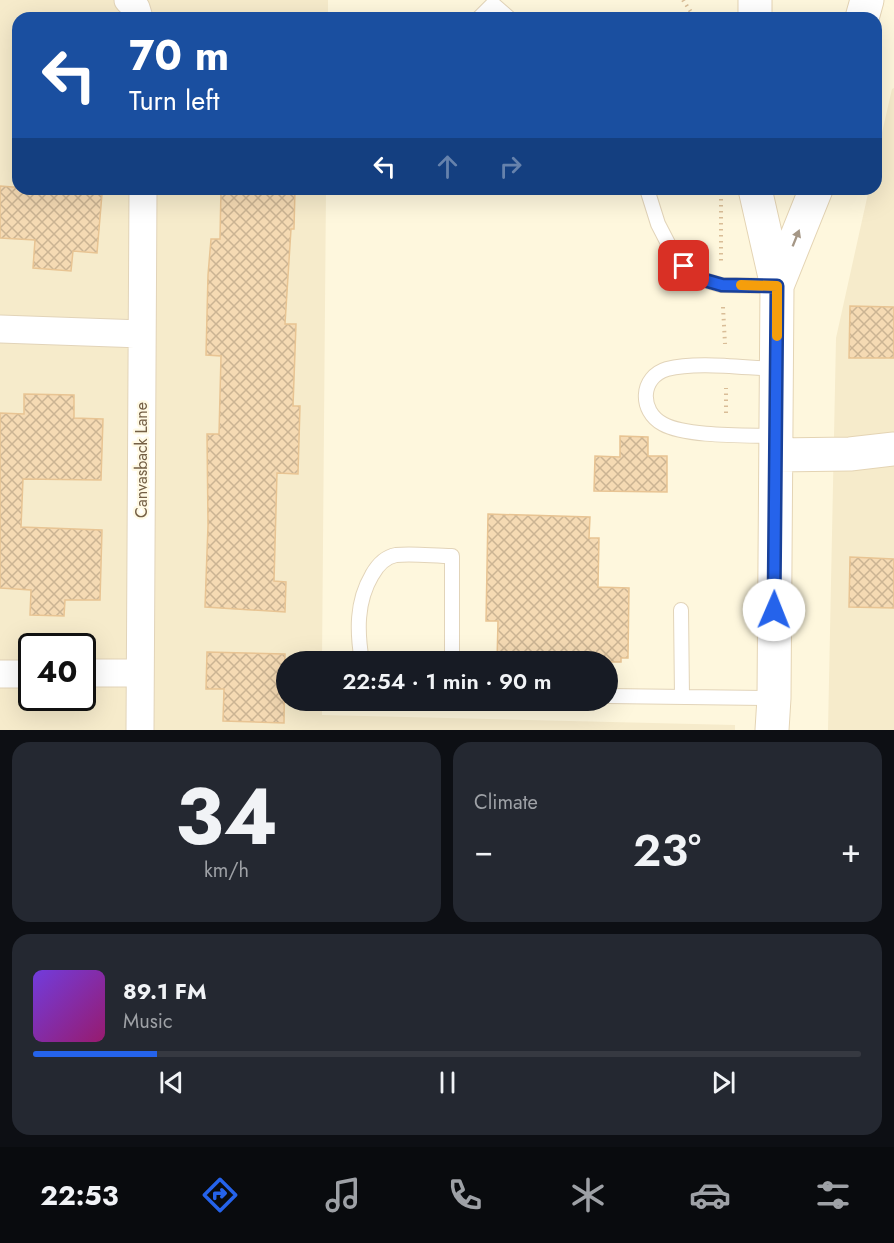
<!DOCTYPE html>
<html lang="en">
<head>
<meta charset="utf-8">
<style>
  body { margin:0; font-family:Jost,sans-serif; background:#242831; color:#f1f3f6; height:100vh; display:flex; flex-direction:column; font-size:22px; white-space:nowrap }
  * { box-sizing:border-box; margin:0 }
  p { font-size:20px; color:#9ea1a6 }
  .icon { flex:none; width:33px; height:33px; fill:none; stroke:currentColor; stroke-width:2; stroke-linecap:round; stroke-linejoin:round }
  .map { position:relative; height:730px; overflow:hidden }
  .side { display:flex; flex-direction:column; gap:12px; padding:12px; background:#0d0f14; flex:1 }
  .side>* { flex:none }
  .top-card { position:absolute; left:12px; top:12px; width:870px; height:183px; border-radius:18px; box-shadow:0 6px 24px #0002; background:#1a4fa0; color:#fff; overflow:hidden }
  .speed { position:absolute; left:18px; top:633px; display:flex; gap:12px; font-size:30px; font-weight:700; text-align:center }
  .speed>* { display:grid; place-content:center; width:78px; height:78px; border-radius:50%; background:#171b24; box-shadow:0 6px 24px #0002; line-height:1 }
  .speed .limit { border:3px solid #111; border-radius:9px; background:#fff; color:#111 }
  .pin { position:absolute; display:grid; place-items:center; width:51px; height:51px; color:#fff; margin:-26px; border-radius:12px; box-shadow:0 3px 9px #0006 }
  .me { position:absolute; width:66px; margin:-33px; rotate:1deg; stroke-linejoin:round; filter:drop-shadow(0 0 4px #0008) }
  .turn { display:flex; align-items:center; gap:21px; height:126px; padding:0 18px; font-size:27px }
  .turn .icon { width:78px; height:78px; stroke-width:2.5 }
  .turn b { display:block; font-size:42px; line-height:51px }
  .lanes { display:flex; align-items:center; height:57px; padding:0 18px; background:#0003; justify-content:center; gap:30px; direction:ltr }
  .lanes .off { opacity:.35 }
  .big { font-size:45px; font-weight:600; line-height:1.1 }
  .side .tile { flex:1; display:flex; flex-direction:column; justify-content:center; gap:9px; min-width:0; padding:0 21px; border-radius:18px; background:#242831 }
  .side .dial { align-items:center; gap:0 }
  .dial b { font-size:78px; line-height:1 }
  .song { display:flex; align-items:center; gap:18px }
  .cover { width:72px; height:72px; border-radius:9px; background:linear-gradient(135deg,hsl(260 70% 55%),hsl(320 70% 35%)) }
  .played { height:6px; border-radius:3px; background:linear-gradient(90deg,#2563eb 15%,#363941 15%) }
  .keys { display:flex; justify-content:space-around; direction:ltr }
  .heat { display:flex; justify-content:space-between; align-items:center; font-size:33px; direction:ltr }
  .side .tiles { flex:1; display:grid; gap:12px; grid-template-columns:1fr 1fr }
  .tile:last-child { grid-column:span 2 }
  .trip { position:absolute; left:276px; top:651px; width:342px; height:60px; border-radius:30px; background:#171b24; box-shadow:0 6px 24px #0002; font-weight:600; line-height:60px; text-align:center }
  .tabs { display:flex; height:96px; justify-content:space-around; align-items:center; background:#090b0e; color:#9ea1a6 }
  .tabs .icon { width:42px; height:42px }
  .tabs .active { color:#2563eb }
  .tabs b { font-size:27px; color:#f1f3f6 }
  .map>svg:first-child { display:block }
  .residential { fill:#f6ebcb; fill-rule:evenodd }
  .building { fill:url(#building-cross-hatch); stroke:#e8c493; stroke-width:1.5 }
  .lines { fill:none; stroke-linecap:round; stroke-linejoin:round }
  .lane-casing { stroke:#e2d4b9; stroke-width:16 }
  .street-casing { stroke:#e2d4b9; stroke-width:29 }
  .secondary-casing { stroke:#e4d4b4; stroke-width:35 }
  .path { stroke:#d9bd97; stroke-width:4; stroke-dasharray:1.5 4.5; stroke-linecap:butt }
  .lane { stroke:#fff; stroke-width:14 }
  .street { stroke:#fff; stroke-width:27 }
  .secondary { stroke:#fff; stroke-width:33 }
  .oneway { fill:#a59786 }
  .route-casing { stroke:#184099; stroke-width:15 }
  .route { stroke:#2563eb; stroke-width:10 }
  .slow { stroke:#f59e0b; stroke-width:10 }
  .labels { text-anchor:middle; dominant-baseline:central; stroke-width:4.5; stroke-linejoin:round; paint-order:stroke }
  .street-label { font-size:16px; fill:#745f45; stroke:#fffae5 }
</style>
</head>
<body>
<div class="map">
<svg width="894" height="730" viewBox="0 0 894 730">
  <defs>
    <pattern id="building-cross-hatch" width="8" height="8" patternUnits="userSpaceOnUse" patternTransform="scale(1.5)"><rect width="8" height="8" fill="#f5dab3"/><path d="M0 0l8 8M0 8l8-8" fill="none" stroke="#cbb493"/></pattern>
  </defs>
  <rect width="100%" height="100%" fill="#fef7dd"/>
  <path class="residential" d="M0 0H328V18H18V189H326L322 661 286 662V700L322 701V715L735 725V730H0ZM32 646H82V698H32Z
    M894 88V730H828L836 338 869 189H876V159L892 89Z"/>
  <path class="building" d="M0 186 102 194 97 253 73 251 71 271 33 268 35 240 0 238Z
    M221 189H295L294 229H291L285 324H296L293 406H300L298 474 277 473 274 581 286 582 285 612 205 607 208 525 207 434H219L221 356 206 355 208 275 211 239H220Z
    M850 306 894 307V358H849Z
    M24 394 74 395V418L103 419 101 480 23 479 21 527 102 530 100 600H65L64 616 30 615 31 590 0 588V413L24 414Z
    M620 436 648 437V456H667V492L594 491 595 456 620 457Z
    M488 514 590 517 589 538H599L598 587 629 588 628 658H621V662H497L498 621H486Z
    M850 557 894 559V608L849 607Z
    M207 652 285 654 284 723 223 721 224 689H206Z"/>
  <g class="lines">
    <g class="lane-casing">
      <path id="lane" d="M479 18 493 4 509 18
        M647 189 658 224 674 255 694 277 721 285 777 286
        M776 436C748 435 686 437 663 424 639 411 640 377 667 369 697 361 745 368 777 369
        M681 610 682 697
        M362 662C357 632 356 602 372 575 377 566 385 557 396 555 413 553 434 556 452 556V662
        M608 696 774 698"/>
    </g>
    <g class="street-casing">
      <path id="street" d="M128 0 136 8 139 18
        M0 329 142 334
        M82 673H139
        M0 674H32
        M140 730 143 189"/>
    </g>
    <g class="secondary-casing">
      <path id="secondary" d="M755 18V0
        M862 18 867 0
        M755 189 777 286 774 698 772 730
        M777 286 816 189
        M776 455 850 454 894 449"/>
    </g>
    <path class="path" d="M683 0 695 18
      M721 193V263
      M723 307 725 344
      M726 413V388"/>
    <use href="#lane" class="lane"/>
    <use href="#street" class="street"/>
    <use href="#secondary" class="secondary"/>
  </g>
  <defs><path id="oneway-solid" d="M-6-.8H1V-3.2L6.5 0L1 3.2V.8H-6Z" transform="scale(1.5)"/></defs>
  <use class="oneway" href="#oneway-solid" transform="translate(796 238) rotate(-68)"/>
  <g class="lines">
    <g class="route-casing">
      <path id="route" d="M684 266 694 277 722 285 777 286 774 610"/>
    </g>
    <use href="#route" class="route"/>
    <path class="slow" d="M741 285 777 286V336"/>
  </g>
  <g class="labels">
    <g class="street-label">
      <text transform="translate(141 460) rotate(-90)">Canvasback Lane</text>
    </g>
  </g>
</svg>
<div class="speed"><div class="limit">40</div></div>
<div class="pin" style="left:684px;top:266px;background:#d93025"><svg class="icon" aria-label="arrive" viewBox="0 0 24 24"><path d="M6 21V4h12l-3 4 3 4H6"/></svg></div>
<svg class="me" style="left:774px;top:610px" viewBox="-20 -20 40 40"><circle r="19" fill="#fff"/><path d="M0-13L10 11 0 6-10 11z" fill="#2563eb"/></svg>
<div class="trip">22:54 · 1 min · 90 m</div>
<div class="top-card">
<div class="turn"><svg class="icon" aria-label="left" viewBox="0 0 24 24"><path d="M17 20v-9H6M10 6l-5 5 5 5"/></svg><div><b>70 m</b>Turn left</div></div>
<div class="lanes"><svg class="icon" aria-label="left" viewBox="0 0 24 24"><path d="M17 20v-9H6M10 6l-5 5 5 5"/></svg><svg class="icon off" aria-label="ahead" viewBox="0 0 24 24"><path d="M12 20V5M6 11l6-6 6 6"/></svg><svg class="icon off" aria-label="right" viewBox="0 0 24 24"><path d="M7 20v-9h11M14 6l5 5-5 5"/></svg></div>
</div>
</div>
<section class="side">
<div class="tiles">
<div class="tile dial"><b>34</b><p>km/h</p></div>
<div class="tile"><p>Climate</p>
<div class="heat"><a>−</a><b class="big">23°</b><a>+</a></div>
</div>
<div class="tile">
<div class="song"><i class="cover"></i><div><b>89.1 FM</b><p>Music</p></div></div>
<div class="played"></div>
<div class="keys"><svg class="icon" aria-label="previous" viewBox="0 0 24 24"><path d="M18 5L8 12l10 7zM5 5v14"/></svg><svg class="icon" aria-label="pause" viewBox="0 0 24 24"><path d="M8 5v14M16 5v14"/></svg><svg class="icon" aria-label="next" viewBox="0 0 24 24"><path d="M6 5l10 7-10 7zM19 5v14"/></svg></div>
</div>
</div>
</section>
<nav class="tabs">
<b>22:53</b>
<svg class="icon active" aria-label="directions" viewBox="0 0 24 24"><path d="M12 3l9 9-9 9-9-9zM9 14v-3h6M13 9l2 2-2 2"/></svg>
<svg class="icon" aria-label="music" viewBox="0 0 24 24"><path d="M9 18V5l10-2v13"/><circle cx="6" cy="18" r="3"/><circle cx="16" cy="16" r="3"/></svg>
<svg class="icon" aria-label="phone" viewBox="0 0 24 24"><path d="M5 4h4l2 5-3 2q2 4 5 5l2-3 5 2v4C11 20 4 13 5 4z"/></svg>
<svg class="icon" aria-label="climate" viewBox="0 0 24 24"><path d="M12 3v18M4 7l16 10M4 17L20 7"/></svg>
<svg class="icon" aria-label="car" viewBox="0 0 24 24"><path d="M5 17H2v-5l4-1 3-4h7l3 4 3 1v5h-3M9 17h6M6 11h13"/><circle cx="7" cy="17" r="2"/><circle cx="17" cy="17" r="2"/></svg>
<svg class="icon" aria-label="filters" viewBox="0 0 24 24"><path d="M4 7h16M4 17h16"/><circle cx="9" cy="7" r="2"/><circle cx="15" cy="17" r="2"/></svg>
</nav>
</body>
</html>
